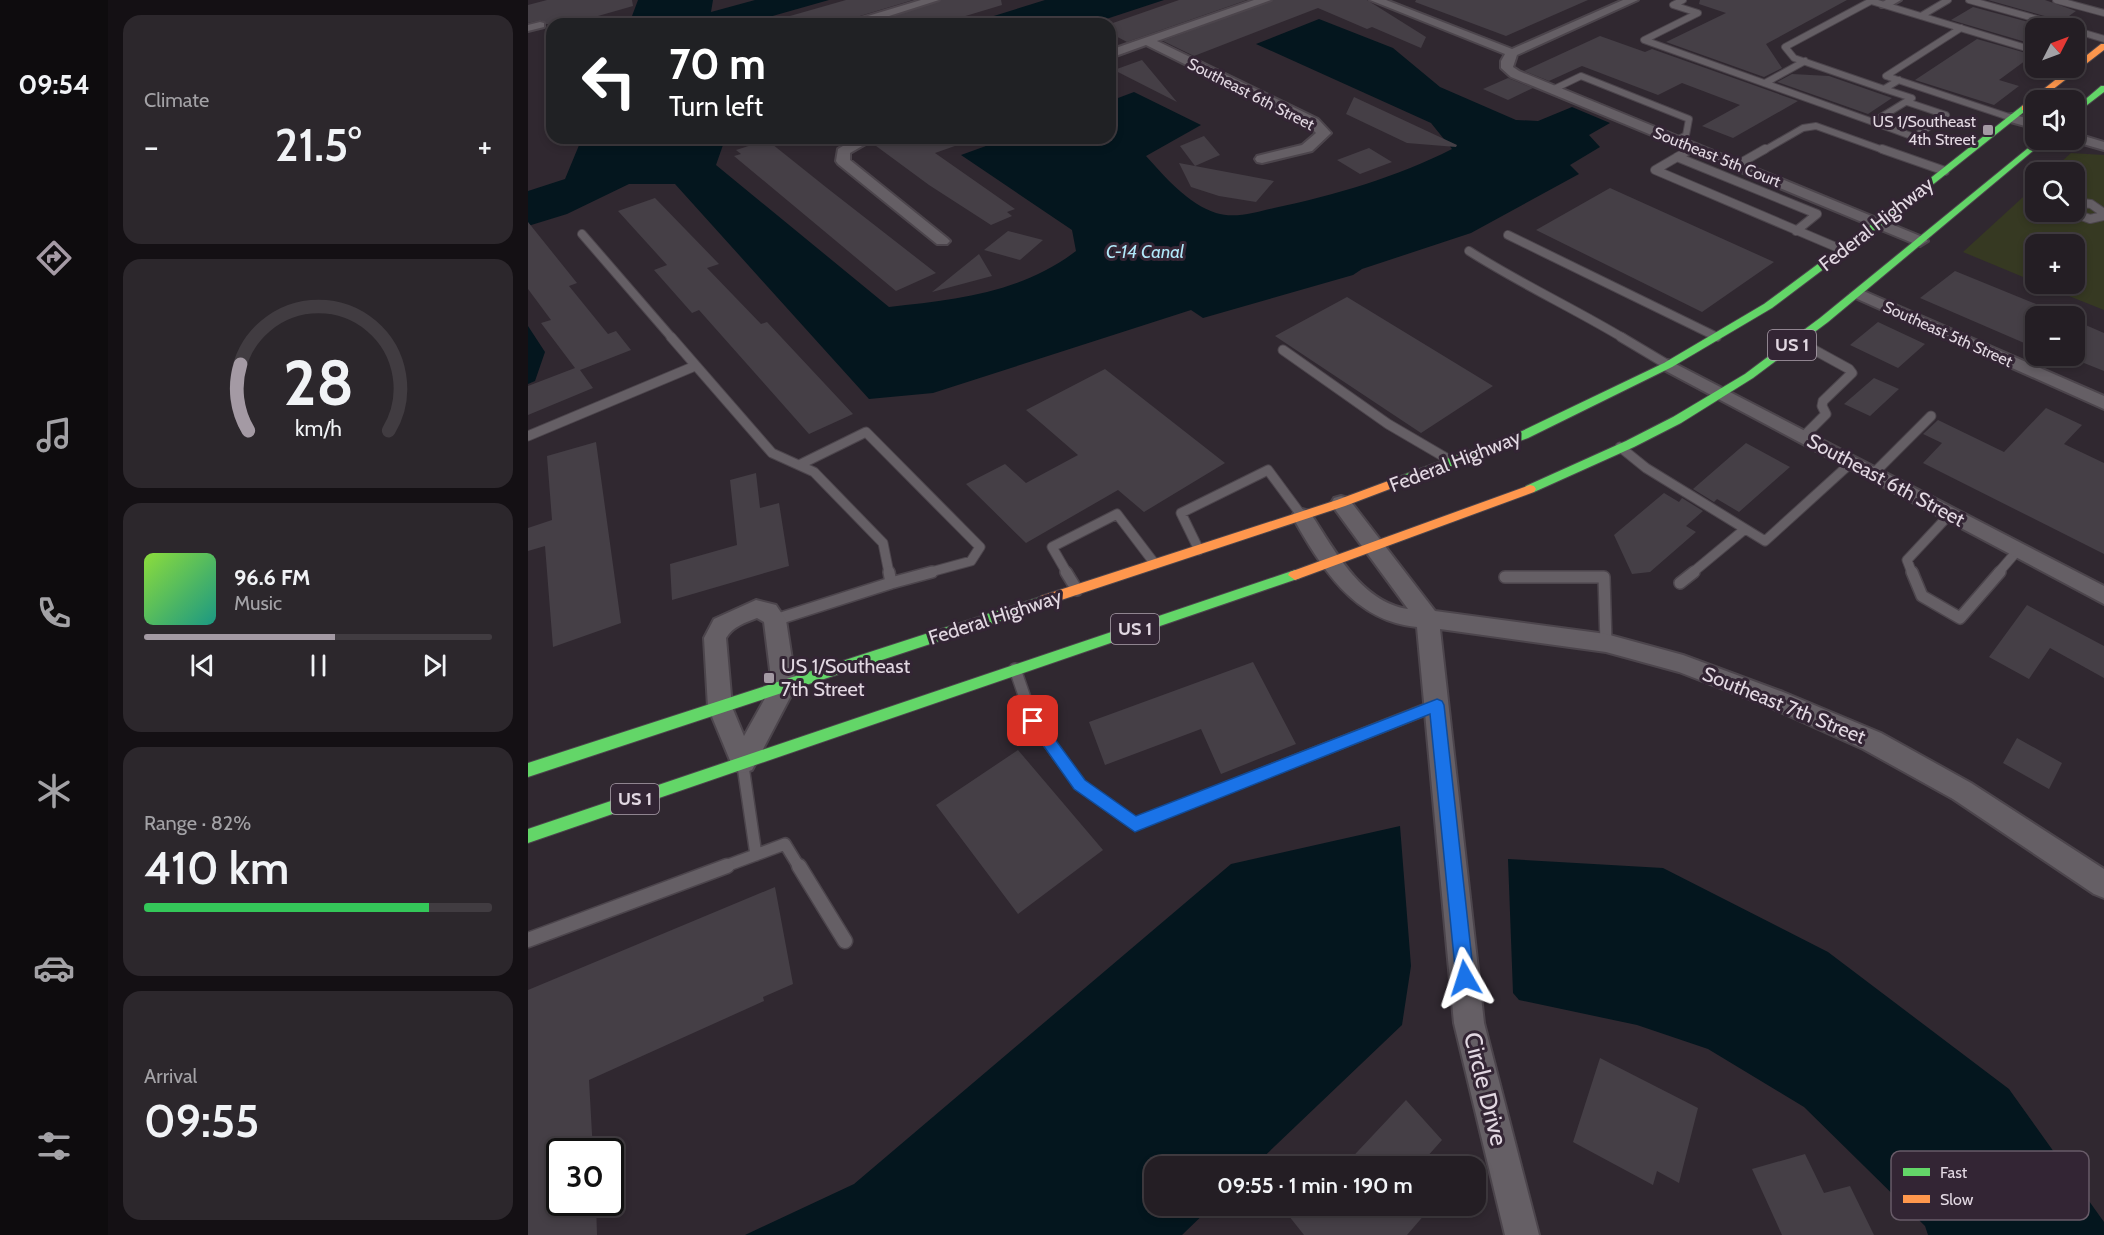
<!DOCTYPE html>
<html lang="en">
<head>
<meta charset="utf-8">
<style>
  body { margin:0; font-family:Cabin,sans-serif; background:#2c272c; color:#f1f3f6; height:100vh; display:flex; flex-direction:column; font-size:22px; white-space:nowrap }
  * { box-sizing:border-box; margin:0 }
  p { font-size:20px; color:#a3a2a6 }
  .icon { flex:none; width:33px; height:33px; fill:none; stroke:currentColor; stroke-width:2; stroke-linecap:round; stroke-linejoin:round }
  .map { position:relative; flex:1; overflow:hidden }
  .panel { display:flex; flex-direction:column; gap:15px; padding:15px; background:#141014; width:420px }
  .panel>* { flex:none }
  .top-card { position:absolute; left:18px; top:18px; width:570px; height:126px; border-radius:18px; box-shadow:0 3px 9px #0003,0 0 0 2px #413c41; background:#202124; color:#fff; overflow:hidden }
  .needle { width:39px; rotate:48deg }
  .tools { position:absolute; left:1497px; top:18px; display:grid; gap:12px }
  .tools a { display:grid; place-items:center; width:60px; height:60px; border-radius:12px; background:#241e24; box-shadow:0 3px 9px #0003,0 0 0 2px #413c41; font-size:30px }
  .speed { position:absolute; left:18px; top:1138px; display:flex; gap:12px; font-size:30px; font-weight:700; text-align:center }
  .speed>* { display:grid; place-content:center; width:78px; height:78px; border-radius:50%; background:#241e24; box-shadow:0 3px 9px #0003,0 0 0 2px #413c41; line-height:1 }
  .speed .limit { border:3px solid #111; border-radius:9px; background:#fff; color:#111 }
  .pin { position:absolute; display:grid; place-items:center; width:51px; height:51px; color:#fff; margin:-26px; border-radius:12px; box-shadow:0 3px 9px #0006 }
  .me { position:absolute; width:66px; margin:-33px; rotate:354deg; stroke-linejoin:round; filter:drop-shadow(0 0 4px #0008) }
  .turn { display:flex; align-items:center; gap:21px; height:126px; padding:0 24px; font-size:27px }
  .turn .icon { width:78px; height:78px; stroke-width:2.5 }
  .turn b { display:block; font-size:42px; line-height:51px }
  .big { font-size:45px; font-weight:600; line-height:1.1 }
  .panel .widget { flex:1; display:flex; flex-direction:column; justify-content:center; gap:9px; min-width:0; padding:0 21px; border-radius:18px; background:#2c272c }
  .panel .dial { align-items:center; gap:0 }
  .dial svg { height:156px; overflow:visible; fill:none; stroke:#413c41; stroke-width:7; stroke-linecap:round; text-anchor:middle }
  .dial text { fill:#f1f3f6; stroke:none }
  .song { display:flex; align-items:center; gap:18px }
  .cover { width:72px; height:72px; border-radius:9px; background:linear-gradient(135deg,hsl(90 70% 55%),hsl(170 70% 35%)) }
  .played { height:6px; border-radius:3px; background:linear-gradient(90deg,#a49aa4 55%,#413c41 55%) }
  .keys { display:flex; justify-content:space-around; direction:ltr }
  .heat { display:flex; justify-content:space-between; align-items:center; font-size:33px; direction:ltr }
  .charge { height:9px; border-radius:4px; background:linear-gradient(90deg,#34c759 82%,#413c41 0) }
  .trip { position:absolute; left:616px; top:1156px; width:342px; height:60px; border-radius:18px; background:#241e24; box-shadow:0 3px 9px #0003,0 0 0 2px #413c41; font-weight:600; line-height:60px; text-align:center }
  main { display:flex; flex:1; min-height:0 }
  .tabs { display:flex; flex-direction:column; width:108px; justify-content:space-around; align-items:center; background:#0e0c0e; color:#a3a2a6 }
  .tabs .icon { width:42px; height:42px }
  .tabs .current { color:#a49aa4 }
  .tabs b { font-size:27px; color:#f1f3f6 }
  .map>svg:first-child { display:block }
  .green { fill:#363922 }
  .water { fill:#04161e }
  .building { fill:#453f46 }
  .lines { fill:none; stroke-linecap:round; stroke-linejoin:round }
  .lane-far4-casing { stroke:#4c454c; stroke-width:8 }
  .lane-far3-casing { stroke:#4c454c; stroke-width:10 }
  .lane-far2-casing { stroke:#4c454c; stroke-width:11 }
  .lane-far1-casing { stroke:#4c454c; stroke-width:14 }
  .lane-casing { stroke:#4c454c; stroke-width:17 }
  .street-casing { stroke:#4c454c; stroke-width:4 }
  .fast-casing { stroke:#4c454c; stroke-width:2 }
  .slow-casing { stroke:#4c454c; stroke-width:2 }
  .lane-far4 { stroke:#655f65; stroke-width:6 }
  .lane-far3 { stroke:#655f65; stroke-width:8 }
  .lane-far2 { stroke:#655f65; stroke-width:9 }
  .lane-far1 { stroke:#655f65; stroke-width:11 }
  .lane { stroke:#655f65; stroke-width:14 }
  .street { fill:#655f65; fill-rule:evenodd }
  .fast { fill:#63d668; fill-rule:evenodd }
  .slow { fill:#ff974d; fill-rule:evenodd }
  .route { fill:#1a73e8; stroke:#114b97; stroke-width:1.5 }
  .poi-dot { fill:#a49aa4; stroke:#332534; stroke-width:2 }
  .labels { text-anchor:middle; dominant-baseline:central; stroke-width:6; stroke-linejoin:round; paint-order:stroke }
  .far-street-label { font-size:16px; fill:#e2d8e2; stroke:#332534 }
  .far-poi-label { font-size:16px; fill:#e2d8e2; stroke:#332534; text-anchor:end }
  .far-water-label { font-size:18px; font-style:italic; fill:#b1e9fa; stroke:#332534 }
  .shield { fill:#332534; stroke:#aea2ae; stroke-width:1.5 }
  .shield-label { font-size:18px; font-weight:bold; fill:#e2d8e2 }
  .street-label { font-size:20px; fill:#e2d8e2; stroke:#332534 }
  .poi-label { font-size:20px; fill:#e2d8e2; stroke:#332534; text-anchor:start }
  .near-street-label { font-size:24px; fill:#e2d8e2; stroke:#332534 }
  .key { fill:#332534; stroke:#685b68; stroke-width:1.5 }
  .key-label { font-size:16px; fill:#e2d8e2 }
</style>
</head>
<body>
<main>
<nav class="tabs">
<b>09:54</b>
<svg class="icon current" aria-label="directions" viewBox="0 0 24 24"><path d="M12 3l9 9-9 9-9-9zM9 14v-3h6M13 9l2 2-2 2"/></svg>
<svg class="icon" aria-label="music" viewBox="0 0 24 24"><path d="M9 18V5l10-2v13"/><circle cx="6" cy="18" r="3"/><circle cx="16" cy="16" r="3"/></svg>
<svg class="icon" aria-label="phone" viewBox="0 0 24 24"><path d="M5 4h4l2 5-3 2q2 4 5 5l2-3 5 2v4C11 20 4 13 5 4z"/></svg>
<svg class="icon" aria-label="climate" viewBox="0 0 24 24"><path d="M12 3v18M4 7l16 10M4 17L20 7"/></svg>
<svg class="icon" aria-label="car" viewBox="0 0 24 24"><path d="M5 17H2v-5l4-1 3-4h7l3 4 3 1v5h-3M9 17h6M6 11h13"/><circle cx="7" cy="17" r="2"/><circle cx="17" cy="17" r="2"/></svg>
<svg class="icon" aria-label="filters" viewBox="0 0 24 24"><path d="M4 7h16M4 17h16"/><circle cx="9" cy="7" r="2"/><circle cx="15" cy="17" r="2"/></svg>
</nav>
<section class="panel">
<div class="widget"><p>Climate</p>
<div class="heat"><a>−</a><b class="big">21.5°</b><a>+</a></div>
</div>
<div class="widget dial"><svg viewBox="0 0 100 80">
<path d="M14 69A42 42 0 1 1 86 69"/>
<path d="M14 69A42 42 0 0 1 10 35" stroke="#a49aa4"/>
<text x="50" y="56" font-size="32" font-weight="700">28</text>
<text x="50" y="72" font-size="11">km/h</text>
</svg></div>
<div class="widget">
<div class="song"><i class="cover"></i><div><b>96.6 FM</b><p>Music</p></div></div>
<div class="played"></div>
<div class="keys"><svg class="icon" aria-label="previous" viewBox="0 0 24 24"><path d="M18 5L8 12l10 7zM5 5v14"/></svg><svg class="icon" aria-label="pause" viewBox="0 0 24 24"><path d="M8 5v14M16 5v14"/></svg><svg class="icon" aria-label="next" viewBox="0 0 24 24"><path d="M6 5l10 7-10 7zM19 5v14"/></svg></div>
</div>
<div class="widget"><p>Range · 82%</p><b class="big">410 km</b><div class="charge"></div></div>
<div class="widget"><p>Arrival</p><b class="big">09:55</b></div>
</section>
<div class="map">
<svg width="1576" height="1235" viewBox="0 0 1576 1235">
  <rect width="100%" height="100%" fill="#302830"/>
  <path class="green" d="M1543 153 1576 155V310L1511 284H1546V244H1508L1507 282 1435 252 1507 186 1508 212H1546V172H1522Z"/>
  <path class="water" d="M110 0H185L183 12 227 0H301L216 24H101Z
    M517 0H636L563 24H440Z
    M791 19 865 48 912 87 988 120 1010 121 1044 107 1082 123 1061 135 1072 147 1042 165 1051 174 943 233 834 269 825 275 675 318 663 310 405 393 341 399 147 184H101L39 214 0 226V191L37 179 54 138H215L195 145 188 165 361 307C428 300 493 293 548 251L544 230 433 155 480 138H582V101L606 92 673 125 618 156C637 177 660 204 688 213 707 219 728 212 746 208 807 195 869 177 924 149L903 123 728 44Z
    M0 326 17 352 7 381 0 384Z
    M872 826 883 966 874 1025 725 1167H627V1206H684L654 1235H217L326 1184 703 864Z
    M980 859 1135 868 1300 952 1481 1089 1576 1222V1235H1400L1397 1226 1276 1107 1180 1049 1109 1025 991 1000 985 993Z"/>
  <path class="building" d="M19 0H104L105 6 42 24H18L13 20 0 23V5Z
    M318 0H385L319 20 316 24H255V18Z
    M413 0H473L474 5 411 24H343Z
    M651 0H719L599 42 582 33V24Z
    M745 0H839L898 37 893 48 844 27 839 29 790 8 666 56 635 41Z
    M888 0H1060L978 36 887 2Z
    M1172 0H1319L1238 44 1254 68 1236 77 1138 42 1198 13 1171 4Z
    M1460 0H1517L1548 11 1534 21Z
    M1445 7 1523 28H1508V45L1423 20Z
    M1072 36 1117 52 1124 49 1270 101 1205 138 1174 126 1212 105 1154 83 1130 95 1054 66 1021 81 996 71Z
    M1449 39 1505 55 1471 80 1491 86 1466 105 1387 80Z
    M614 60 649 102 586 70Z
    M1264 74 1301 76 1364 98 1340 114 1249 82Z
    M980 78 1005 88 980 100 955 89Z
    M826 97 929 145 928 147 879 143 818 114Z
    M676 136 692 155 667 166 652 146Z
    M350 138H441V141L407 153 487 209 479 212 484 216 463 225 401 185 344 143Z
    M239 140 299 188 408 273 368 291 206 156 213 154 208 150Z
    M841 148 864 162 832 174 809 160Z
    M651 163 715 175 746 181 728 202 691 196 663 187Z
    M1082 188 1246 262 1174 312 1008 230Z
    M127 198 191 264 179 268 233 324 239 322 325 414 281 434 171 310 164 313 126 270 139 265 90 211Z
    M0 222 49 283 41 286 80 334 88 331 103 350 52 370 65 388 0 415V386L47 368 13 323 23 320 0 289Z
    M480 231 515 240 492 260 456 250Z
    M451 254 464 276 404 292Z
    M1427 271 1508 304V348L1392 298Z
    M819 297 965 386 893 433 747 336Z
    M1546 320 1576 333V371L1546 359Z
    M1350 322 1397 344 1370 368 1322 345Z
    M577 369 697 463 616 512 590 490 498 543 438 484 477 464 498 483 550 455 498 410Z
    M1346 378 1371 389 1342 416 1316 404Z
    M1518 408 1554 425 1536 444 1576 463V554L1395 463 1414 443 1395 434 1410 420 1476 452Z
    M68 442 93 623 25 647 17 546 0 551V528L24 520 19 456Z
    M1218 443 1262 467 1211 512 1189 499 1186 502 1165 489Z
    M228 473 232 508 251 503 261 566 144 600 142 564 209 545 202 480Z
    M1136 493 1151 502 1154 498 1175 511 1158 526 1168 532 1122 572 1104 574 1086 535Z
    M1499 605 1576 646V678L1522 648 1501 679 1461 657Z
    M725 662 768 744 693 774 673 729 577 765 561 722Z
    M1489 738 1534 763 1521 789 1475 763Z
    M490 750 575 850 490 914 408 805Z
    M247 887 265 984 235 997 236 1001 61 1080 65 1152H32V1203H68L69 1235H0V990Z
    M1072 1058 1170 1108 1151 1183 1129 1171 1125 1185 1045 1142Z
    M878 1100 914 1140 890 1167H815Z
    M1277 1154 1296 1193 1322 1186 1346 1235H1254L1224 1169Z
    M753 1206H904L879 1235H776Z"/>
  <g class="lines">
    <g class="lane-far4-casing">
      <path id="lane-far4" d="M1155 0 1145 5 1170 13 1116 40 1345 122 1384 98 1356 89
        M1441 0 1541 28
        M1528 0 1576 13
        M1393 16 1420 0
        M1433 28 1358 76 1484 118
        M1546 30 1576 39
        M1371 80 1356 89 1266 58 1257 47 1343 1 1508 51
        M1237 83 1277 61
        M1024 90 1053 76 1161 119 1158 135 1148 141
        M1345 122 1386 137 1418 115 1379 102
        M1161 151 1165 148
        M1235 151 1275 128 1288 126 1358 151"/>
    </g>
    <g class="lane-far3-casing">
      <path id="lane-far3" d="M1163 149 1127 170 1315 250
        M1354 149 1417 171
        M1149 157 1289 214 1268 231
        M1209 165 1237 149
        M1546 202 1563 204 1576 213
        M1543 212 1562 219 1576 216
        M54 234 144 338
        M980 235 1189 337
        M941 251C991 283 1045 308 1095 338"/>
    </g>
    <g class="lane-far2-casing">
      <path id="lane-far2" d="M143 337 244 453 286 472 355 543 361 573
        M1093 337 1140 365
        M1270 341 1321 369 1324 373 1295 401 1294 406 1298 414 1276 436
        M755 350 860 424 925 462
        M0 436 167 366
        M1092 447 1118 468 1237 541 1324 462
        M271 465 338 432 452 547 443 561 399 573
        M1346 473 1403 416
        M671 550 653 513 740 470 774 516
        M539 573 524 547 589 514 627 564
        M1164 573 1217 529
        M1384 573 1379 560 1422 514
        M1470 573 1490 550"/>
    </g>
    <g class="lane-far1-casing">
      <path id="lane-far1" d="M538 572 549 590
        M1384 572 1394 596 1432 618 1472 572
        M977 577H1076L1078 643
        M363 583 404 572
        M1152 583 1166 572
        M247 620 363 583 361 572
        M487 669 505 721 552 785 607 824 909 705
        M215 766 228 855
        M195 867 257 844 271 867"/>
    </g>
    <g class="lane-casing">
      <path id="lane" d="M271 866 317 941
        M0 940 199 866"/>
    </g>
    <g class="street-casing">
      <path id="street" d="M393 0H411L336 24H318L320 22Z
        M726 0H743L629 41 790 119 803 133 784 151 734 163 729 162 727 159 729 156 774 145 788 133 780 125 618 45 582 58V50Z
        M842 0H858L984 49 1095 0H1110L989 55 985 67 991 71 1397 238 1400 241 1392 246 1387 244 983 77 973 68V61L977 54Z
        M1358 0H1373L1361 7H1353V3Z
        M12 22 16 23V27L0 31V25Z
        M1484 114 1508 121V129L1479 121 1477 118 1479 115Z
        M1546 133 1576 142V150L1541 140H1546Z
        M328 138H348L322 153V160L419 238 422 241 419 244H409L310 164 308 161 310 149Z
        M1331 289 1576 396V409L1325 297 1323 294Z
        M1140 360 1576 586V604L1134 369 1131 365 1134 361Z
        M813 496 820 498 907 611 1078 634 1155 655 1255 692 1353 733 1443 783 1576 869V898L1566 894 1425 799 1335 749 1239 706 1151 672 1078 652 912 629 956 1023 1011 1235H977L926 1023 889 627C825 621 793 567 764 516L767 511 774 509 781 511C805 547 832 602 880 609L806 508 803 503 806 498Z
        M228 600 248 605 258 620 268 686 224 770 215 773 206 770 180 707 176 638 186 619ZM229 618 236 622 244 686 216 736 204 707 198 638C205 626 217 623 229 618Z"/>
    </g>
    <g class="fast-casing">
      <path id="fast" d="M1573 86H1576V92L1546 115V109Z
        M1494 106 1501 108 1354 225 1244 308 1144 367 1000 438 875 484H867L865 481 867 478 992 432 1136 363 1236 304 1348 221Z
        M1510 140H1518L1300 322 1225 378 1153 423 1106 447 1006 492H998L996 489 998 486 1098 441 1145 417 1217 374 1292 318Z
        M767 570 772 572 774 575 772 578 0 843V829Z
        M518 595 525 600 523 604 0 777V763Z"/>
    </g>
    <g class="slow-casing">
      <path id="slow" d="M1573 44H1576V50L1511 100H1508V104L1500 110H1494V106Z
        M871 477 877 481 875 484 817 506 518 605 511 600 513 596 809 500Z
        M1002 485 1006 486 1008 489 1006 492 767 580 760 575 762 572Z"/>
    </g>
    <use href="#lane-far4" class="lane-far4"/>
    <use href="#lane-far3" class="lane-far3"/>
    <use href="#lane-far2" class="lane-far2"/>
    <use href="#lane-far1" class="lane-far1"/>
    <use href="#lane" class="lane"/>
    <use href="#street" class="street"/>
    <use href="#fast" class="fast"/>
    <use href="#slow" class="slow"/>
  </g>
  <path class="route" d="M909 699 914 701 916 705 946 978 943 984 937 987 930 984 928 978 902 714 607 832 546 789 498 721 500 716 505 715 510 716 557 780 608 816Z"/>
  <g class="poi-dot">
    <rect x="1454" y="124" width="12" height="12" rx="3"/>
    <rect x="235" y="672" width="12" height="12" rx="3"/>
  </g>
  <g class="labels">
    <g class="far-street-label">
      <text transform="translate(723 94) rotate(27)">Southeast 6th Street</text>
      <text transform="translate(1189 157) rotate(22)">Southeast 5th Court</text>
      <text transform="translate(1420 334) rotate(24)">Southeast 5th Street</text>
    </g>
    <g class="far-poi-label">
      <text x="1448" y="121">US 1/Southeast<tspan x="1448" dy="18">4th Street</tspan></text>
    </g>
    <g class="far-water-label">
      <text x="617" y="252">C-14 Canal</text>
    </g>
    <g class="shield">
      <rect x="1240" y="330" width="48" height="30" rx="4.5"/>
      <rect x="583" y="614" width="48" height="30" rx="4.5"/>
      <rect x="83" y="784" width="48" height="30" rx="4.5"/>
    </g>
    <g class="shield-label">
      <text x="1264" y="345">US 1</text>
      <text x="607" y="629">US 1</text>
      <text x="107" y="799">US 1</text>
    </g>
    <g class="street-label">
      <text transform="translate(1348 224) rotate(-38)">Federal Highway</text>
      <text transform="translate(927 461) rotate(-21)">Federal Highway</text>
      <text transform="translate(1358 480) rotate(28)">Southeast 6th Street</text>
      <text transform="translate(467 617) rotate(-18)">Federal Highway</text>
      <text transform="translate(1256 705) rotate(22)">Southeast 7th Street</text>
    </g>
    <g class="poi-label">
      <text x="253" y="666">US 1/Southeast<tspan x="253" dy="23">7th Street</tspan></text>
    </g>
    <g class="near-street-label">
      <text transform="translate(958 1089) rotate(76)">Circle Drive</text>
    </g>
  </g>
  <rect x="1363" y="1151" width="198" height="69" rx="9" class="key"/>
  <rect x="1375" y="1168" width="27" height="8" fill="#63d668"/>
  <rect x="1375" y="1195" width="27" height="8" fill="#ff974d"/>
  <g class="key-label">
    <text x="1412" y="1178">Fast</text>
    <text x="1412" y="1205">Slow</text>
  </g>
</svg>
<div class="tools">
<a><svg class="needle" viewBox="-14 -14 28 28"><path d="M0-13l5 13h-10z" fill="#e53935"/><path d="M0 13l5-13h-10z" fill="#a3a2a6"/></svg></a>
<a><svg class="icon" aria-label="sound" viewBox="0 0 24 24"><path d="M4 9h4l5-4v14l-5-4H4zM17 9q2 3 0 6"/></svg></a>
<a><svg class="icon" aria-label="search" viewBox="0 0 24 24"><circle cx="10" cy="10" r="6"/><path d="M15 15l6 6"/></svg></a>
<a>+</a>
<a>−</a>
</div>
<div class="speed"><div class="limit">30</div></div>
<div class="pin" style="left:505px;top:721px;background:#d93025"><svg class="icon" aria-label="arrive" viewBox="0 0 24 24"><path d="M6 21V4h12l-3 4 3 4H6"/></svg></div>
<svg class="me" style="left:937px;top:978px" viewBox="-20 -20 40 40"><path d="M0-17L14 15 0 8-14 15z" fill="#1a73e8" stroke="#fff" stroke-width="4"/></svg>
<div class="trip">09:55 · 1 min · 190 m</div>
<div class="top-card">
<div class="turn"><svg class="icon" aria-label="left" viewBox="0 0 24 24"><path d="M17 20v-9H6M10 6l-5 5 5 5"/></svg><div><b>70 m</b>Turn left</div></div>
</div>
</div>
</main>
</body>
</html>
